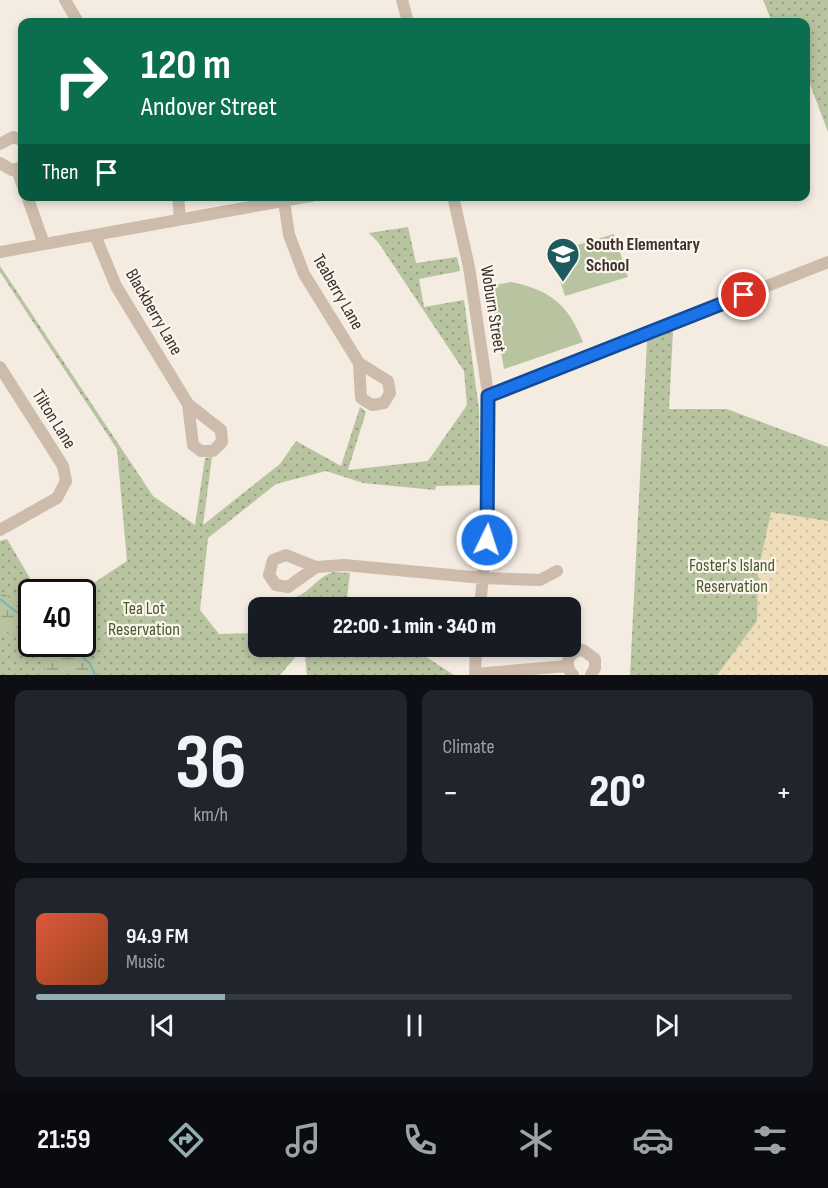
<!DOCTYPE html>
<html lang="en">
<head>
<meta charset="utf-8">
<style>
  body { margin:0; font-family:"Sofia Sans Condensed",sans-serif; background:#20242c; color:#f1f3f6; height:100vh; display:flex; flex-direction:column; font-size:22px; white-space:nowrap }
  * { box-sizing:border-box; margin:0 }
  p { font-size:20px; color:#9ea1a6 }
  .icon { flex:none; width:33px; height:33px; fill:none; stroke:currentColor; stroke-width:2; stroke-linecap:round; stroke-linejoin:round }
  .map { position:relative; height:675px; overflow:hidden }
  .drawer { display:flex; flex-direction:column; gap:15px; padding:15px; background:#0d0f14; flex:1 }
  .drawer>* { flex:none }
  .hud { position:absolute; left:18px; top:18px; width:792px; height:183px; border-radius:12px; box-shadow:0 3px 9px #0003; background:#0b6e4f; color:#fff; overflow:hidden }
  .speed { position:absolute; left:18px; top:579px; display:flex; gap:12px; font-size:30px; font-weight:700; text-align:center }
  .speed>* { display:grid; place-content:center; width:78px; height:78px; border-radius:50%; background:#171b24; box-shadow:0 3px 9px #0003; line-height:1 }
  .speed .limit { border:3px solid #111; border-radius:9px; background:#fff; color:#111 }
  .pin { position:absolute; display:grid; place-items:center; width:51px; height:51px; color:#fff; margin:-26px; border:3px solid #fff; border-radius:50%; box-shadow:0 2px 6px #0007 }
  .me { position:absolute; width:66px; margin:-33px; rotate:4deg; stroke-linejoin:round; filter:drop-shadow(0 0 4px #0008) }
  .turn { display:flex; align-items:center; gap:21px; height:126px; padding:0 24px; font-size:27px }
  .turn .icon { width:78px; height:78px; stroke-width:2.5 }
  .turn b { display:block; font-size:42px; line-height:51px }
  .then { display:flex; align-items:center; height:57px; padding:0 24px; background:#0003; gap:12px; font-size:22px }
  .big { font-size:45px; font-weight:800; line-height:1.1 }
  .drawer .card { flex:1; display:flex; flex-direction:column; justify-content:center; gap:9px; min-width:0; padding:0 21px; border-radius:12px; background:#20242c }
  .drawer .dial { align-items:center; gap:0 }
  .dial b { font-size:78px; line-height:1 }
  .song { display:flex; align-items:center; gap:18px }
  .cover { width:72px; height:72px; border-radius:9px; background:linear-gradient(135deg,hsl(10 70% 55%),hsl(20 70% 35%)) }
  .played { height:6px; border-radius:3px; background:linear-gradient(90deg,#92aeb2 25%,#363941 25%) }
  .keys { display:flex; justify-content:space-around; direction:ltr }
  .heat { display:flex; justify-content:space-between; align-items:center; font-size:33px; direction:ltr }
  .drawer .tiles { flex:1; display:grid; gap:15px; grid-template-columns:1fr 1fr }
  .card:last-child { grid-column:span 2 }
  .trip { position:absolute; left:248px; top:597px; width:333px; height:60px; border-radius:12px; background:#171b24; box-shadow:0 3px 9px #0003; font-weight:800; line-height:60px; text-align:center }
  .dock { display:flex; height:96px; justify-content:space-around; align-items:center; background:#090b0e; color:#9ea1a6 }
  .dock .icon { width:42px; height:42px }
  .dock .on { color:#92aeb2 }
  .dock b { font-size:27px; color:#f1f3f6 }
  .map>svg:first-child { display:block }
  .green { fill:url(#green-dots) }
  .wetland { fill:url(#wetland-marsh) }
  .sand { fill:url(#sand-dots) }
  .pitch { fill:#b8c4a0 }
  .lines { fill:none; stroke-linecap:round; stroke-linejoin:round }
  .stream { stroke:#7fb0b2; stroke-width:2 }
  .minor { stroke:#cdbbac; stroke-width:12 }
  .route-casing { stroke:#114b97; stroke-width:15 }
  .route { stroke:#1a73e8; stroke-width:10 }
  .labels { text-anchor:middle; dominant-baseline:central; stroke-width:4.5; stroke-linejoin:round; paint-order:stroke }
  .poi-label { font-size:18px; font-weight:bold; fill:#3b302b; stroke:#fbf5ee; text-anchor:start }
  .street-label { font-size:18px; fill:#3b302b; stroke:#fbf5ee }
  .park-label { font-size:18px; fill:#4a5a2e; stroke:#fbf5ee }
</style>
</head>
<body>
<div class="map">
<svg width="828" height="675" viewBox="0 0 828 675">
  <defs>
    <pattern id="green-dots" width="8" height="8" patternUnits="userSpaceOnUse" patternTransform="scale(1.5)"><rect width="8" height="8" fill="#b8c4a0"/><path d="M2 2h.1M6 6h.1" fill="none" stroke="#97a083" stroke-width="1.8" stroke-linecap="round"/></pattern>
    <pattern id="wetland-marsh" width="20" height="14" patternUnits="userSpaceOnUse" patternTransform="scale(1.5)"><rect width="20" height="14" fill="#b8c4a0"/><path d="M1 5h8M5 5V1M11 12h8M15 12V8" fill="none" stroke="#97a083"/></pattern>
    <pattern id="sand-dots" width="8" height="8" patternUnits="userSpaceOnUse" patternTransform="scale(1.5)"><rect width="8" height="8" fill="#efdcb8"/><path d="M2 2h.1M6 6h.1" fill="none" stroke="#cebd9e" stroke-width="1.8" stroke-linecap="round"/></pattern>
  </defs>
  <rect width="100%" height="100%" fill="#f4ebe1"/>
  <path class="green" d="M763 0H828V132L808 79 806 80V22H772Z
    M408 227 416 263 457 257 460 271 419 279 424 307 464 300 479 409 480 485 436 486 435 490 363 483 326 471 276 484 208 538 200 610 219 634 258 633V646H350L420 653 454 675H307L304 647 280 675H0V541L7 539 38 592H32V644H82V592H80L127 561 117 449 0 272V266L153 496 195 525 205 458 212 457 203 525 280 464 296 441 341 466 360 407 366 412 348 470 428 461 467 405 464 371 378 242 369 233Z
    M673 331 669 409H727L828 447V663L823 675H630L647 341Z
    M334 572 350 573 346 607H289L288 599C308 597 315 577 334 572Z"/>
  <path class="wetland" d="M0 591 31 613V640L0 631Z
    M40 644C68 643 87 639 96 671L102 675H33L43 674 47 663Z"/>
  <path class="sand" d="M771 512 828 521V675H717L757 621 758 572Z"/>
  <path class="pitch" d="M614 234 628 277 565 296 551 253Z
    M511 282C550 290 568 304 583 342L504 369 489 286Z"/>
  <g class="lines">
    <path class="stream" d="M0 599 15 611 32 618
      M69 644 90 664 95 675"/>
    <path class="minor" d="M65 0 78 22
      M402 0 408 22
      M0 144 13 137 22 140
      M0 163 12 170 22 167
      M17 170 22 184
      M27 196 44 244
      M178 196 180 219
      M453 196 469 267 489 400 488 521 480 608
      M284 201 289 235 304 274 359 363 361 398 372 405 384 403 390 393 388 381 359 363
      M95 235 116 286 188 404 193 445 201 451H213L222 442 221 430 188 404
      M0 252 311 196
      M0 367 63 466 66 481 57 498 0 530
      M488 396 828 262
      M316 567 288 587 276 585 269 575 273 560 286 555 316 567 344 565 483 578 540 580 557 571
      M475 674 567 666
      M475 675 476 646
      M573 675C563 664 568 651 583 650L595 659V668L591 675"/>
  </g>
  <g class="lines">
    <g class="route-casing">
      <path id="route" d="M487 540 488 396 744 295"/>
    </g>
    <use href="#route" class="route"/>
  </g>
  <defs>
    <g id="school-pin" transform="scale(1.725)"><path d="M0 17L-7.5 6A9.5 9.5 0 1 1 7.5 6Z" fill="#1f5a5e" stroke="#fbf5ee"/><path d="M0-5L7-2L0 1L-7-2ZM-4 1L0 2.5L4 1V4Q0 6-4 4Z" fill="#fff"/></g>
  </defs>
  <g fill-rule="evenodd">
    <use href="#school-pin" x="563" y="254"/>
  </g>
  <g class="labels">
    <g class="poi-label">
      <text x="586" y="244">South Elementary<tspan x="586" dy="21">School</tspan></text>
    </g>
    <g class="street-label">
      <text transform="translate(338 292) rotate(60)">Teaberry Lane</text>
      <text transform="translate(493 309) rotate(81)">Woburn Street</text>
      <text transform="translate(154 312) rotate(60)">Blackberry Lane</text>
      <text transform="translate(54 419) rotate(58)">Tilton Lane</text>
    </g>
    <g class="park-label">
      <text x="732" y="565">Foster's Island<tspan x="732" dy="21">Reservation</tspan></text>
      <text x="144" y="608">Tea Lot<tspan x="144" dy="21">Reservation</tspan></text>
    </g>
  </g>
</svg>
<div class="speed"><div class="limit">40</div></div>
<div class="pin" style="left:744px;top:295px;background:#d93025"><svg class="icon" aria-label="arrive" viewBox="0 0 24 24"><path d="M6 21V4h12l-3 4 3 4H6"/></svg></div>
<svg class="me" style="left:487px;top:540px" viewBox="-20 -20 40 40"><circle r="17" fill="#1a73e8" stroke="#fff" stroke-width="3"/><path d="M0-11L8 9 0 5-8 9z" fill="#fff"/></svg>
<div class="trip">22:00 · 1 min · 340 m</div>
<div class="hud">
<div class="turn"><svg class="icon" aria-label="right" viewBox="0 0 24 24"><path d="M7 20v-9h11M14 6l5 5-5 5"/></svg><div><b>120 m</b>Andover Street</div></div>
<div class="then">Then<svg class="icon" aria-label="arrive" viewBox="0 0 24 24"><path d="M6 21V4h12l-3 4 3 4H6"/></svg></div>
</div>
</div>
<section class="drawer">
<div class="tiles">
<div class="card dial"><b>36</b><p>km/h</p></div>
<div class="card"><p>Climate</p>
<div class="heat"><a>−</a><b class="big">20°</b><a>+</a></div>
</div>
<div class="card">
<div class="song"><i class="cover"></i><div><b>94.9 FM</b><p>Music</p></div></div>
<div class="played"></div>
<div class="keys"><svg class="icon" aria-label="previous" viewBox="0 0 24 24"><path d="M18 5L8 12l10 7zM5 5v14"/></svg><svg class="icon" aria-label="pause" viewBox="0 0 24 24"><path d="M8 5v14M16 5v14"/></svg><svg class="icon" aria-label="next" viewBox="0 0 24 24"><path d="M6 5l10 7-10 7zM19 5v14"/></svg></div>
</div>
</div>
</section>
<nav class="dock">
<b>21:59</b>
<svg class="icon on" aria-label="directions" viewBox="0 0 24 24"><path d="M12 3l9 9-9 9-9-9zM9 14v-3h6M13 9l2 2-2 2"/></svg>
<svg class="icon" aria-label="music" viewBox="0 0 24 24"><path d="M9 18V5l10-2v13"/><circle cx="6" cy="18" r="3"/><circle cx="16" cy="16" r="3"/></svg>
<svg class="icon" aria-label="phone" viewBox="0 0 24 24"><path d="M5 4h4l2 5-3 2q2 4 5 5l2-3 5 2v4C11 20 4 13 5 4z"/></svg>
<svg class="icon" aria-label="climate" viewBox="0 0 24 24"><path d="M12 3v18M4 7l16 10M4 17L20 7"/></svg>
<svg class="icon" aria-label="car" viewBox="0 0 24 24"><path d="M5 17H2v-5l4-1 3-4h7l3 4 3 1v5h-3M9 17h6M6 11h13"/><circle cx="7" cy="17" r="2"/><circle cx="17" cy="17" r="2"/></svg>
<svg class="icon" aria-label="filters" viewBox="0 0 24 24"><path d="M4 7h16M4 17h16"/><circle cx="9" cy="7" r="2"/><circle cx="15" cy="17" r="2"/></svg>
</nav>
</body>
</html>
